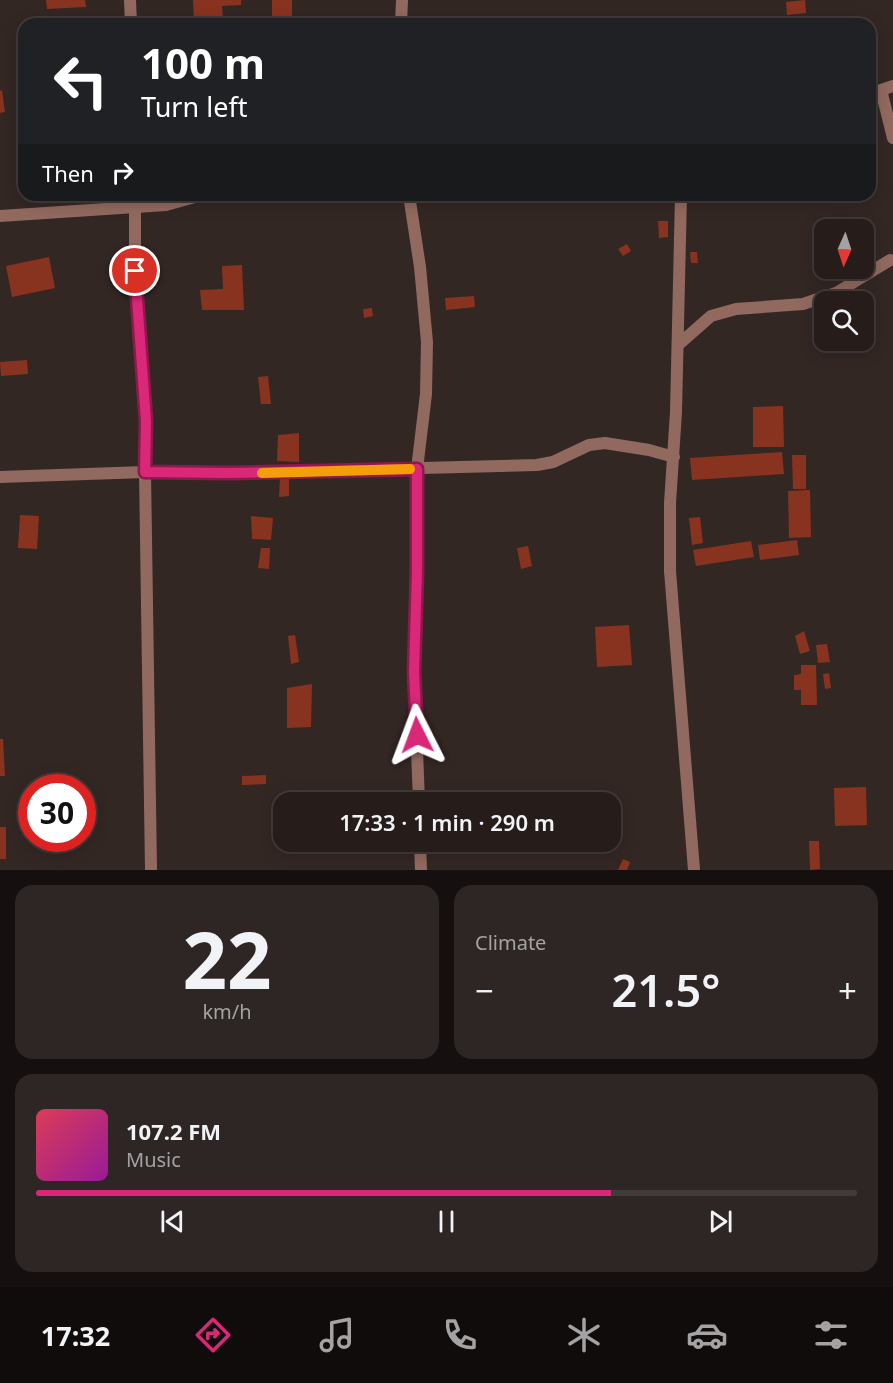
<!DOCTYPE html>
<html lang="en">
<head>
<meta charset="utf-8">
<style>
  body { margin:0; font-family:"Noto Sans",sans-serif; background:#2e2624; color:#f1f3f6; height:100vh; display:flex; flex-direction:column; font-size:22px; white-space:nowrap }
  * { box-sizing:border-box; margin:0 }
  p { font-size:20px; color:#a4a2a3 }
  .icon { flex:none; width:33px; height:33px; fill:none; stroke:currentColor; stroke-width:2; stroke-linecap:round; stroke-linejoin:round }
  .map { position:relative; height:870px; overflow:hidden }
  .panel { display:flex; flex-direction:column; gap:15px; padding:15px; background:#15100f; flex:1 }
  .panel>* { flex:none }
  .banner { position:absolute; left:18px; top:18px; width:858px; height:183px; border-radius:18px; box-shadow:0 3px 15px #0003,0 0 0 2px #423b3a; background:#202124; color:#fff; overflow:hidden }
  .needle { width:39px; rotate:183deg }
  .controls { position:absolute; left:814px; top:219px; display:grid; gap:12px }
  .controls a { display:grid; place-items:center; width:60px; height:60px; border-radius:12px; background:#261d1b; box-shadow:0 3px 15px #0003,0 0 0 2px #423b3a; font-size:30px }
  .speed { position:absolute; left:18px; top:774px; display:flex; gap:12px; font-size:30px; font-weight:700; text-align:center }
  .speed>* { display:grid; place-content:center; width:78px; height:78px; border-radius:50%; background:#261d1b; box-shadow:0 3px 15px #0003,0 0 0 2px #423b3a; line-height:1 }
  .speed .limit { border:9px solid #d22; background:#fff; color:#111 }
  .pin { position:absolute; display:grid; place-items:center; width:51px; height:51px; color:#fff; margin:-26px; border:3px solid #fff; border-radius:50%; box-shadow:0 2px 6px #0007 }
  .me { position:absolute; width:66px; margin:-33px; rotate:357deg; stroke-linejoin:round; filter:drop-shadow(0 0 4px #0008) }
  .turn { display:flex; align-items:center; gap:21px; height:126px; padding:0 24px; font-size:27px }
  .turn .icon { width:78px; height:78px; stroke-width:2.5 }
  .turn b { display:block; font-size:42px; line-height:51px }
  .then { display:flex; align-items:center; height:57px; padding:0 24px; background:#0003; gap:12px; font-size:22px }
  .big { font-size:45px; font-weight:600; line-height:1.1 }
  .panel .widget { flex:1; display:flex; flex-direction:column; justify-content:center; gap:9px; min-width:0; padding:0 21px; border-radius:18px; background:#2e2624 }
  .panel .dial { align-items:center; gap:0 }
  .dial b { font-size:78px; line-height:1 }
  .song { display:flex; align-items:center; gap:18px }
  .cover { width:72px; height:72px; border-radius:9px; background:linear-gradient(135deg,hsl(350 70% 55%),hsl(300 70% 35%)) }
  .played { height:6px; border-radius:3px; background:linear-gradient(90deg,#db2777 70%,#423b3a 70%) }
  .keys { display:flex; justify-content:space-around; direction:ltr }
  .heat { display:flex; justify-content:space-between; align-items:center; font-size:33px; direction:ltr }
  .panel .tiles { flex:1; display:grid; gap:15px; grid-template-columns:1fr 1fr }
  .widget:last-child { grid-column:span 2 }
  .trip { position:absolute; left:273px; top:792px; width:348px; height:60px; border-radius:18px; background:#261d1b; box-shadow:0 3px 15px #0003,0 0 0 2px #423b3a; font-weight:600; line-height:60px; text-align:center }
  .menu { display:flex; height:96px; justify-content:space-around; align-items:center; background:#0f0c0b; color:#a4a2a3 }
  .menu .icon { width:42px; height:42px }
  .menu .active { color:#db2777 }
  .menu b { font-size:27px; color:#f1f3f6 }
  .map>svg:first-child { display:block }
  .building { fill:#88331f }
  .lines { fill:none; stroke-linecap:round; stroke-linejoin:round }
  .street { stroke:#92695f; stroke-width:12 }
  .route-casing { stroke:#8e194d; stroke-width:15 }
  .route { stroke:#db2777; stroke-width:10 }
  .slow { stroke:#f59e0b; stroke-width:10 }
</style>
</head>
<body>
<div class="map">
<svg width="893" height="870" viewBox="0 0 893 870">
  <rect width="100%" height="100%" fill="#332724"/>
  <path class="building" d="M46 0H85L86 7 47 9Z
    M193 0H241V5L222 6 223 21 230 24H194Z
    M272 0H292V16H272Z
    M805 0 806 13 787 15 786 2Z
    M2 90 5 112 0 113V91Z
    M658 221H668V237L659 238Z
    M627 244 631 251 623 256 618 249Z
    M690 252H697L698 263H691Z
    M49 257 55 288 12 297 6 266Z
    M242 265 244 310H202L200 290 223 289 222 266Z
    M474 296 475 307 446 310 445 298Z
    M372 308 373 316 364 318 363 309Z
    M27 360 28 374 1 376 0 362Z
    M268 376 271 404H261L258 377Z
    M783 406 784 447H753V407Z
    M299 433V462L277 461 278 435Z
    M782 452 784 474 692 480 690 458Z
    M792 455H806V489H793Z
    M280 478 289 479V496L279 497Z
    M810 490 811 537 789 538 788 491Z
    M20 515 39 516 37 549 18 548Z
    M251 516 273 518 271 540 252 539Z
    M700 517 703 543 692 545 689 518Z
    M797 540 799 555 760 560 758 545Z
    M751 541 754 557 696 566 693 550Z
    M528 546 532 566 521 569 517 548Z
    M261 548H270L269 569 258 568Z
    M629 625 632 665 597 667 595 627Z
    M804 631 810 651 800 654 795 636Z
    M295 635 299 662 291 664 288 636Z
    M827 644 830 662 818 663 816 645Z
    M801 665H816L817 705H801V690H794V675L801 674Z
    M829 673 831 688 825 689 823 674Z
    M312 684 311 727 287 728V688Z
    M0 739H3L5 776H0Z
    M266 775V784L242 785V776Z
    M866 787 867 825 835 826 834 788Z
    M0 827H6V859H0Z
    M809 841H819L820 869 810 870Z
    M493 842H518L519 847 493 849Z
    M623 859 630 862 627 870H618Z"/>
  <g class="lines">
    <path class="street" d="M130 0 131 24
      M401 24 402 0
      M881 90 893 138
      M870 94 893 86
      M135 195V271L146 421 145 472 151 870
      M409 195 420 267 427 342 426 394 417 469V571L414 672 419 802
      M681 195 676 412 670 503V571L694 870
      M0 216 166 205 202 195
      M678 345 711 316 736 309 803 304 836 293 890 260
      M0 477 145 472 228 473 537 465 553 462 589 445 605 443 649 450 674 457
      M420 842 421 870"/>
  </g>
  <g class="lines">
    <g class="route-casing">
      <path id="route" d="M135 271 146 421 145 472 228 473 417 469V571L414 672 417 735"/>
    </g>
    <use href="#route" class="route"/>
    <path class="slow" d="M262 473 410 469"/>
  </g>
</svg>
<div class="controls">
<a><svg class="needle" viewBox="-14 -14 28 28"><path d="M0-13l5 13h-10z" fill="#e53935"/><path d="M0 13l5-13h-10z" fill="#a4a2a3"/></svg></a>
<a><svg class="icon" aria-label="search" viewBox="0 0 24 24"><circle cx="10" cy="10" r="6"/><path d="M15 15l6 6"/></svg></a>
</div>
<div class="speed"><div class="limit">30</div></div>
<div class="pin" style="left:135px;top:271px;background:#d93025"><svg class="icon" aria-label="arrive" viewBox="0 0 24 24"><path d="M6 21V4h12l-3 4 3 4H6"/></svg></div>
<svg class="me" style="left:417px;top:735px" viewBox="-20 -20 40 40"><path d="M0-17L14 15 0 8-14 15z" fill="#db2777" stroke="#fff" stroke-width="4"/></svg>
<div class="trip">17:33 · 1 min · 290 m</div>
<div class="banner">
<div class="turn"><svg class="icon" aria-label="left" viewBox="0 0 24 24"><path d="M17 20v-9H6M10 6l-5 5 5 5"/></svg><div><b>100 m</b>Turn left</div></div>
<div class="then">Then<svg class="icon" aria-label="right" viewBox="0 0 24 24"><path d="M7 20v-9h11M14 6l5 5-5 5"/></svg></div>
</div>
</div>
<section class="panel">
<div class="tiles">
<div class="widget dial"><b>22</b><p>km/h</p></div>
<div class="widget"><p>Climate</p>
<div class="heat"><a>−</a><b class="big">21.5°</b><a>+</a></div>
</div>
<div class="widget">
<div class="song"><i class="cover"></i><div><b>107.2 FM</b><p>Music</p></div></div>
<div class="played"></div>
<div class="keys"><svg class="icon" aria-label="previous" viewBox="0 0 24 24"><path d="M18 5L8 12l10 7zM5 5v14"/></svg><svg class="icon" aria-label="pause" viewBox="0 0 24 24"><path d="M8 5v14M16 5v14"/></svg><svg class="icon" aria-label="next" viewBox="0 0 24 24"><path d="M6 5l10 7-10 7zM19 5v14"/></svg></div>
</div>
</div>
</section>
<nav class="menu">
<b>17:32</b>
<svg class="icon active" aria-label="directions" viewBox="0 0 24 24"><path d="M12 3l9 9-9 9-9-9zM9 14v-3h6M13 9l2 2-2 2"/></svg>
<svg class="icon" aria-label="music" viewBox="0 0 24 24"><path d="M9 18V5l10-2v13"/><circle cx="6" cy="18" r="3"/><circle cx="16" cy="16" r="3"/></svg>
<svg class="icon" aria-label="phone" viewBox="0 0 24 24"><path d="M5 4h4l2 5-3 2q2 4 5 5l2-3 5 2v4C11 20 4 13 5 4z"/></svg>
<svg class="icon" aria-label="climate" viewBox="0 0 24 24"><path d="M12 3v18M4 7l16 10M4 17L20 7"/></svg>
<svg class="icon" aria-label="car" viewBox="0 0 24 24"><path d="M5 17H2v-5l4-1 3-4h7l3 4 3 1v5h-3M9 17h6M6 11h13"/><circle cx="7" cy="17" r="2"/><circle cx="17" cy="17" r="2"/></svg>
<svg class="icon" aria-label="filters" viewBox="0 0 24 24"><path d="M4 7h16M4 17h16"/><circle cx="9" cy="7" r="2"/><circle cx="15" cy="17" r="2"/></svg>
</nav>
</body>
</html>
